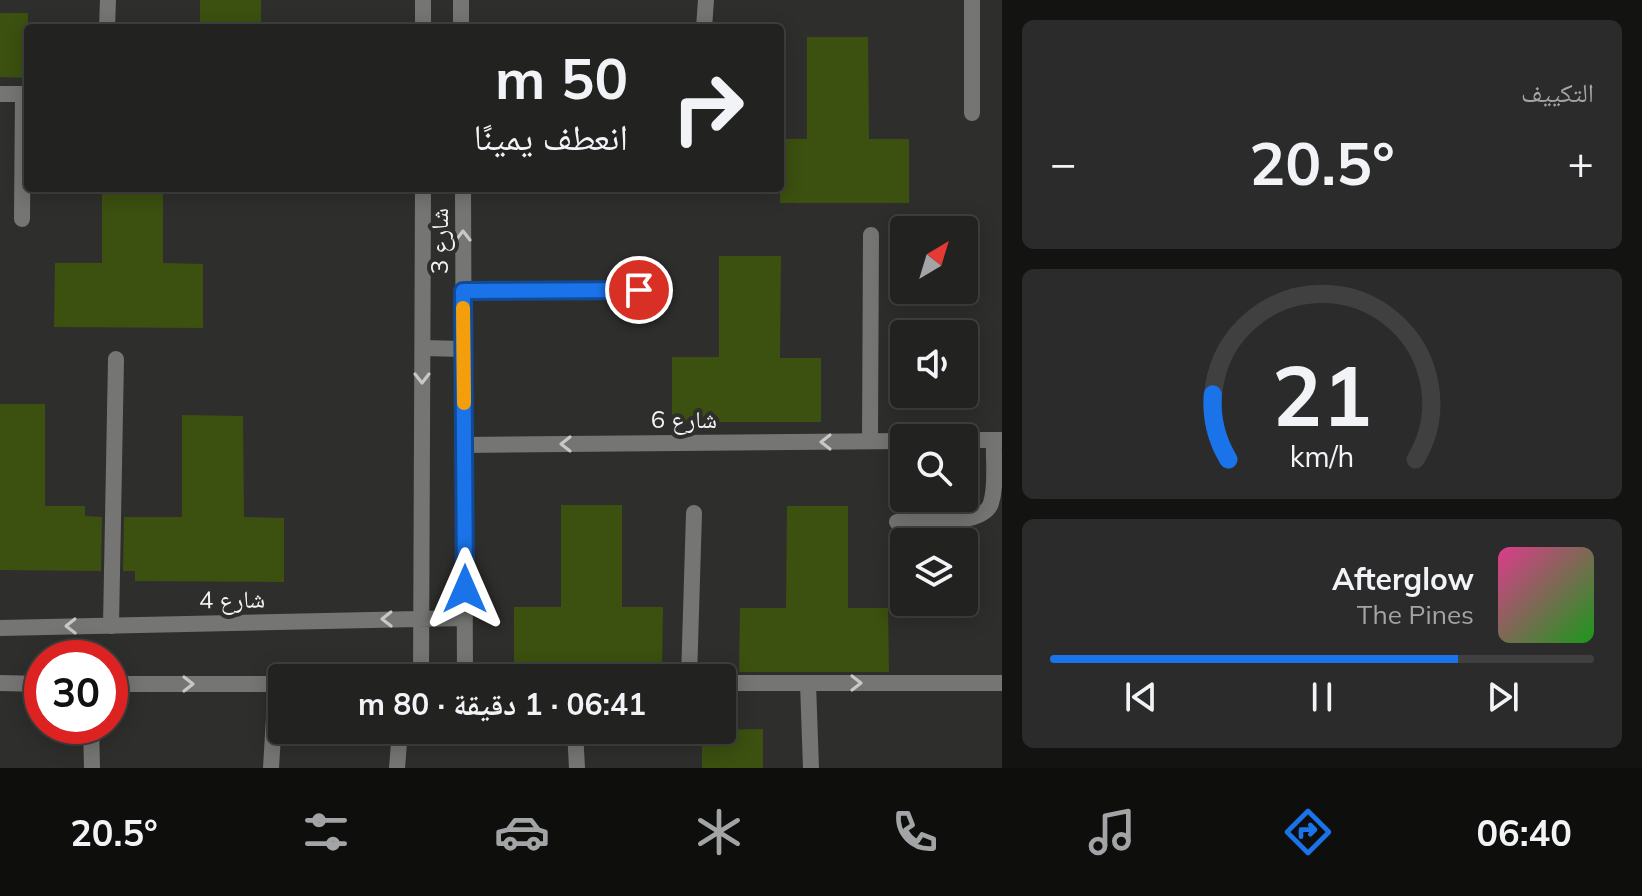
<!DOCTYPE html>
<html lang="ar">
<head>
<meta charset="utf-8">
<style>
  body { margin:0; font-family:Mulish,"Noto Naskh Arabic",sans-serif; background:#2a2b2a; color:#f1f3f6; direction:rtl; height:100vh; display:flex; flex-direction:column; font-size:30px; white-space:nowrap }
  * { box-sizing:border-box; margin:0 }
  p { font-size:26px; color:#a2a4a5 }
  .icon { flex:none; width:44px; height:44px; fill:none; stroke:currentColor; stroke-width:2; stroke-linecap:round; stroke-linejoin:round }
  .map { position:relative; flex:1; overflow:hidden; direction:ltr }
  .side { display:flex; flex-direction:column; gap:20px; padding:20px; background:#131312; width:640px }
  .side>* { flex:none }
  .top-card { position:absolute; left:24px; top:24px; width:760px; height:168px; border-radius:8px; box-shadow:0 4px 20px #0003,0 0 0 2px #3f403f; direction:rtl; background:#222321; color:#f1f3f6; overflow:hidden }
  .needle { width:52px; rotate:38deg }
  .buttons { position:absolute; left:890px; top:216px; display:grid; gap:16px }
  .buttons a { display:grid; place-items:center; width:88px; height:88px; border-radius:8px; background:#222321; box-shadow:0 4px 20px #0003,0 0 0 2px #3f403f; font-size:40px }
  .speed { position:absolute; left:24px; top:640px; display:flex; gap:16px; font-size:40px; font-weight:700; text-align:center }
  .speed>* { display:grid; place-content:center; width:104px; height:104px; border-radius:50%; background:#222321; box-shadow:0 4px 20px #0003,0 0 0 2px #3f403f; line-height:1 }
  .speed .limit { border:12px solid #d22; background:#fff; color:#111 }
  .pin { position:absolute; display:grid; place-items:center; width:68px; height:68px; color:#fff; margin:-34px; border:4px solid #fff; border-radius:50%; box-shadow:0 2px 8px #0007 }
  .me { position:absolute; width:88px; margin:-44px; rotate:0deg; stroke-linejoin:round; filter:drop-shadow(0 0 6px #0008) }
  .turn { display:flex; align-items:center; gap:28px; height:168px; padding:0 24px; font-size:36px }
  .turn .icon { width:104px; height:104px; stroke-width:2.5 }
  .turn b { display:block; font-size:56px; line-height:68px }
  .big { font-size:60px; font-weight:700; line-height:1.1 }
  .side .widget { flex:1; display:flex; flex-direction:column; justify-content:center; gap:12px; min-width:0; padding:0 28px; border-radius:12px; background:#2a2b2a }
  .side .dial { align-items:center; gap:0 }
  .dial svg { height:208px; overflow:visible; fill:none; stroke:#3f403f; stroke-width:7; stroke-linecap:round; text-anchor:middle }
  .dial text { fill:#f1f3f6; stroke:none }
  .song { display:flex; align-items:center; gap:24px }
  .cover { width:96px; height:96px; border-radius:12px; background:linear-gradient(135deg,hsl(330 70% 55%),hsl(120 70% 35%)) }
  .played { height:8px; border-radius:4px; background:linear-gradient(90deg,#1a73e8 75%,#3f403f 75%) }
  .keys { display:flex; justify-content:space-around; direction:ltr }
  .heat { display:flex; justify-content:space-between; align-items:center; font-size:44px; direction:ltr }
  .trip { position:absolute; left:268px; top:664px; width:468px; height:80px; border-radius:8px; background:#222321; box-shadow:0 4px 20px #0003,0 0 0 2px #3f403f; font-weight:700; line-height:80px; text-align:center; direction:rtl }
  .menu { display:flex; height:128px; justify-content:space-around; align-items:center; background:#0e0e0d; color:#a2a4a5 }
  .menu .icon { width:56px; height:56px }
  .menu .on { color:#1a73e8 }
  .menu b { font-size:36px; color:#f1f3f6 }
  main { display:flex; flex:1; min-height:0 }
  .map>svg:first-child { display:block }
  .building { fill:#3c5010 }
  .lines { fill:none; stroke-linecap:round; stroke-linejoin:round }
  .lane { stroke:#757574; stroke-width:16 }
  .street { stroke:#757574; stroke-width:16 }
  .oneway { stroke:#c8c8c7 }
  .route-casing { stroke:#114b97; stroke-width:20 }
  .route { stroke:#1a73e8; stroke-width:14 }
  .slow { stroke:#f59e0b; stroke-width:14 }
  .labels { text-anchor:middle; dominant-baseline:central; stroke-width:8; stroke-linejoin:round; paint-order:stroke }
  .street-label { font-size:24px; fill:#f4f4f3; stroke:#2e2f2c }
</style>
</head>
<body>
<main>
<section class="side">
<div class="widget"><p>التكييف</p>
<div class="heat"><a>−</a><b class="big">20.5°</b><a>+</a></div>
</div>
<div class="widget dial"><svg viewBox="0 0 100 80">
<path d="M14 69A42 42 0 1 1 86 69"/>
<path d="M14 69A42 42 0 0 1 8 44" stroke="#1a73e8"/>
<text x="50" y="56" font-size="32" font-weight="700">21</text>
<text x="50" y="72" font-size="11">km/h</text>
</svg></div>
<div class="widget">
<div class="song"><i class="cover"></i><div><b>Afterglow</b><p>The Pines</p></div></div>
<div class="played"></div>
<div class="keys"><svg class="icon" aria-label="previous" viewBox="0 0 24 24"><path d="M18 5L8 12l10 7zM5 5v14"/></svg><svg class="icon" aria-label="pause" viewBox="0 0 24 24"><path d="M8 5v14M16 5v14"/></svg><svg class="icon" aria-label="next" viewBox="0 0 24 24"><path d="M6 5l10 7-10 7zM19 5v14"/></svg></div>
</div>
</section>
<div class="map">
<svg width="1002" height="768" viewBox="0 0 1002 768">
  <rect width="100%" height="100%" fill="#2e2f2c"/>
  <path class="building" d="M200 0H261V28H200Z
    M0 13H28V78L0 77Z
    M807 37H868L869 139H909V203H780V139H807Z
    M102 188H163V263L203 264V328L54 327 55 263H102Z
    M719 256H781L780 358H821V422H672V357H719Z
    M0 404H45V506H85V516L102 517 101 571 0 570Z
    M182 415 243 416 244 517 284 518V582L135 581V571H123L124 517H182Z
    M561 505H622V607H663L662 672 514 671V607H561Z
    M787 506H848V608H888L889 672H739L740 608H786Z
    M763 729V768H702V730Z"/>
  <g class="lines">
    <path class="lane" d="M972 0V113
      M107 28 108 0
      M704 28 706 0
      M22 219 23 94
      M463 291 639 290
      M870 441 871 235
      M897 522C919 521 984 527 991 503 997 484 993 459 994 440
      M111 626 116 359
      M689 678 694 513
      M808 683 811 768
      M91 726 92 768
      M271 768 276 684
      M397 768 400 730"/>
    <path class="street" d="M423 0V28
      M461 0V28
      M0 94H28
      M463 188 465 678
      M423 348 463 349
      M964 440H1002
      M464 445 904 441
      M0 628 465 618
      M421 678 423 188
      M0 683 42 684
      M722 683H1002
      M110 684H282
      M575 730 577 768"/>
  </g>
  <defs><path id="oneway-chevron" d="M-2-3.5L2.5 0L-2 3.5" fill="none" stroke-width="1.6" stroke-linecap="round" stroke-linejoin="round" transform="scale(2)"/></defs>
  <g class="oneway">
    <use href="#oneway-chevron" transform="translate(463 236) rotate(-90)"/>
    <use href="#oneway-chevron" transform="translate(422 378) rotate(90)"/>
    <use href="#oneway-chevron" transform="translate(826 442) rotate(180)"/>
    <use href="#oneway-chevron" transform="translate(566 444) rotate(180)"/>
    <use href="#oneway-chevron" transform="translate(387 619) rotate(179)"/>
    <use href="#oneway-chevron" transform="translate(71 626) rotate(179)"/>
    <use href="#oneway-chevron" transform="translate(856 683)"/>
    <use href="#oneway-chevron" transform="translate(188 684)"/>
  </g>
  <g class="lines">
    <g class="route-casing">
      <path id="route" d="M465 589 463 291 639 290"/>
    </g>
    <use href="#route" class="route"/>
    <path class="slow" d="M463 308 464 403"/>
  </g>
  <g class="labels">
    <g class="street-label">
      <text transform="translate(439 241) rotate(-90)">شارع 3</text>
      <text x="684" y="419">شارع 6</text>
      <text transform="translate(232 599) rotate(-1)">شارع 4</text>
    </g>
  </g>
</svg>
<div class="buttons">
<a><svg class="needle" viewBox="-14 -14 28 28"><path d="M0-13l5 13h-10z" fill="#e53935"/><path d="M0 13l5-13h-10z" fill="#a2a4a5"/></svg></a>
<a><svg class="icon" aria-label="sound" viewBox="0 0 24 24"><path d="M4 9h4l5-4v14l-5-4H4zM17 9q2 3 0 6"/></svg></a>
<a><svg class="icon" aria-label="search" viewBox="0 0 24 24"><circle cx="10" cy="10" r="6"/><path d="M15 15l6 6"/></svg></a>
<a><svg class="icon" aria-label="layers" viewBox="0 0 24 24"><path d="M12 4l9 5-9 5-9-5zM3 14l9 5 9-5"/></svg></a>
</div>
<div class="speed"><div class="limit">30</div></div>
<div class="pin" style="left:639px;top:290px;background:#d93025"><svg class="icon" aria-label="arrive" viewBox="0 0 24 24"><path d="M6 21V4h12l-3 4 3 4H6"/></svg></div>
<svg class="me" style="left:465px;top:589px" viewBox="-20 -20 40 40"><path d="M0-17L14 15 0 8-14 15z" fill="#1a73e8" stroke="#fff" stroke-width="4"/></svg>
<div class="trip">06:41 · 1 دقيقة · 80 m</div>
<div class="top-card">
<div class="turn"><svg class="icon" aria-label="right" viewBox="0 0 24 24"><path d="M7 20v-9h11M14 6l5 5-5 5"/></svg><div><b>50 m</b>انعطف يمينًا</div></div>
</div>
</div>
</main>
<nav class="menu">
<b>06:40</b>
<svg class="icon on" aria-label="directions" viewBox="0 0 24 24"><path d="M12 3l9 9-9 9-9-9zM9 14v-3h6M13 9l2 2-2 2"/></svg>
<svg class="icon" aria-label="music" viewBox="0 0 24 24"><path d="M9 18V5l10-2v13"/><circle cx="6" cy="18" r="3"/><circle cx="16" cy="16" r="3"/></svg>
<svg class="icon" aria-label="phone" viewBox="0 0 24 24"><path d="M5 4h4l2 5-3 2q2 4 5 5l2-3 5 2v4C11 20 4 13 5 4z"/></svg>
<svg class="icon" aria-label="climate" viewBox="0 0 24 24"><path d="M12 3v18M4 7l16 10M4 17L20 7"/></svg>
<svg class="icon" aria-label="car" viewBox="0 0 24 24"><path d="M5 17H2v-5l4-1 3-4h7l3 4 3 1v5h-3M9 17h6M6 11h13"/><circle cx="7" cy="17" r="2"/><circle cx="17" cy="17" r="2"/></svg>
<svg class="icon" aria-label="filters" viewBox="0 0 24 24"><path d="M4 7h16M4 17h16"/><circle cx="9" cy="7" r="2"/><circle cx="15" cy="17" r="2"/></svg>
<b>20.5°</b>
</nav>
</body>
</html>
